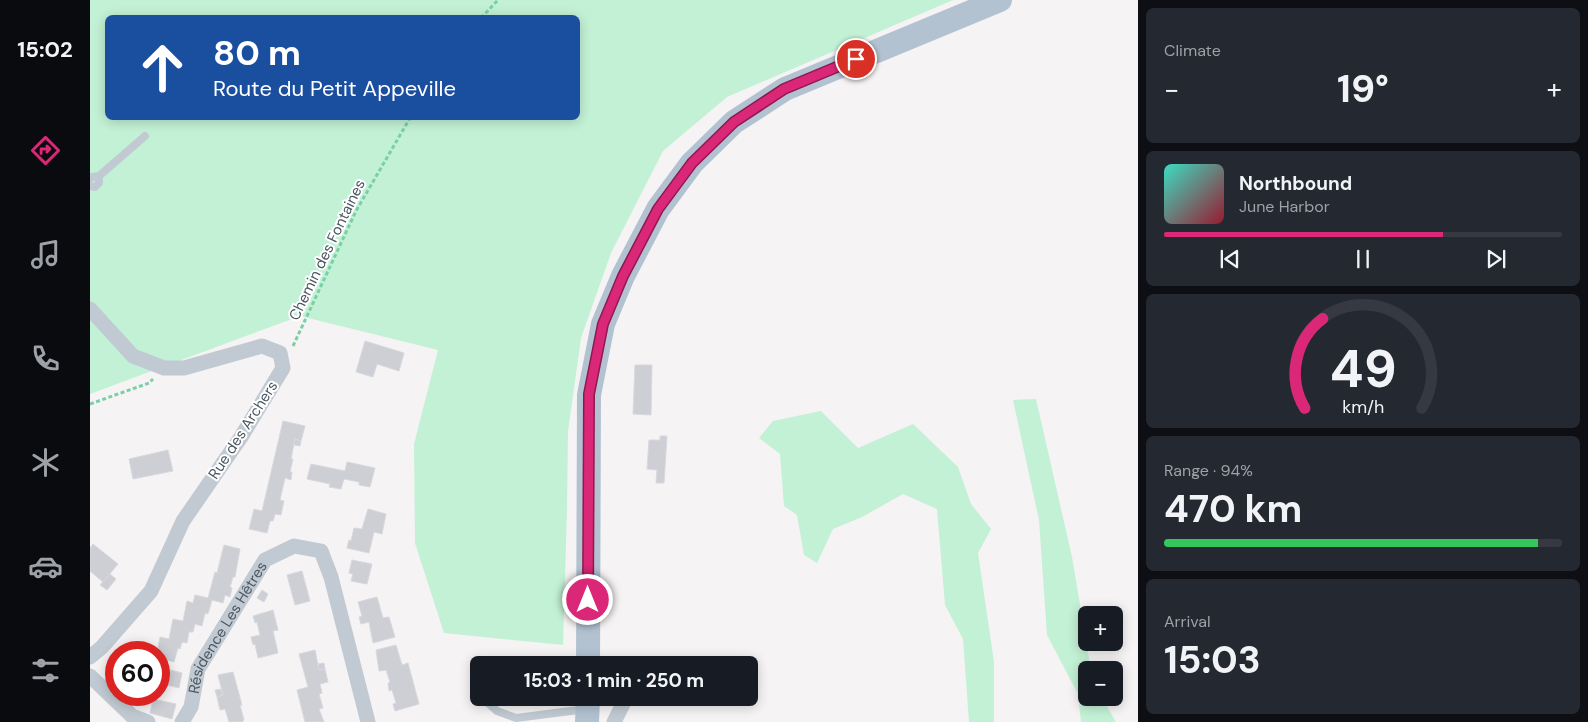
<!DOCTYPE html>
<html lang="en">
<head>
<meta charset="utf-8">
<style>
  body { margin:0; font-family:"DM Sans",sans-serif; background:#242831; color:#f1f3f6; height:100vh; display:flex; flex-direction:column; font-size:19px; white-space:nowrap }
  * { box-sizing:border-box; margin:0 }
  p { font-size:16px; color:#9ea1a6 }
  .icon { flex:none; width:28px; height:28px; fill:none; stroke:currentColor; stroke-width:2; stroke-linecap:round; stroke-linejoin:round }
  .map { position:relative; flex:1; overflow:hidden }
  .panel { display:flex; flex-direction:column; gap:8px; padding:8px; background:#0d0f14; width:450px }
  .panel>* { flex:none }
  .hud { position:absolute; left:15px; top:15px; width:475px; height:105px; border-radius:8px; box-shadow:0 2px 12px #0003; background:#1a4fa0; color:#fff; overflow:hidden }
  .controls { position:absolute; left:988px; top:606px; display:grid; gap:10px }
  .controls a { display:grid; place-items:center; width:45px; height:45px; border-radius:8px; background:#171b24; box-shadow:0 2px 12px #0003; font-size:25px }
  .speed { position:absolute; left:15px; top:641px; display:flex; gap:10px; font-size:25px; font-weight:700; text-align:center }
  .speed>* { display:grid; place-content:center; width:65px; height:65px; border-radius:50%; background:#171b24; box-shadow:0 2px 12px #0003; line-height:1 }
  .speed .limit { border:8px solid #d22; background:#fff; color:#111 }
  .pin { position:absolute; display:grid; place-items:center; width:42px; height:42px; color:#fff; margin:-21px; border:2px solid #fff; border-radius:50%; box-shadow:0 1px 5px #0007 }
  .me { position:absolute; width:55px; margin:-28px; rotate:0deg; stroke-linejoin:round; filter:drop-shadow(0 0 4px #0008) }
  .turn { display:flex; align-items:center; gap:18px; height:105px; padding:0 25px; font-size:22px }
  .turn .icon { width:65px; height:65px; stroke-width:2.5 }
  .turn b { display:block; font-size:35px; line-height:42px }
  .big { font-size:38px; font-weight:700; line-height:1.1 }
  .panel .card { flex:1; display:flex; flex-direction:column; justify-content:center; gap:8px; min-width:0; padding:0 18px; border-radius:8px; background:#242831 }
  .panel .dial { align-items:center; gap:0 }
  .dial svg { height:130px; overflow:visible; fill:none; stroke:#363941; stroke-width:7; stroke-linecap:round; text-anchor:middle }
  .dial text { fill:#f1f3f6; stroke:none }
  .song { display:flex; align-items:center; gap:15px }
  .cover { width:60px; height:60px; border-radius:8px; background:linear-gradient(135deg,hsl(170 70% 55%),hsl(350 70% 35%)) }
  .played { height:5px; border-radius:2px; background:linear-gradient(90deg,#db2777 70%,#363941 70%) }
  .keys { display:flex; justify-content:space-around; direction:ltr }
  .heat { display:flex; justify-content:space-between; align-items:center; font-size:28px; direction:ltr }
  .charge { height:8px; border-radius:4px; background:linear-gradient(90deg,#34c759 94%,#363941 0) }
  .trip { position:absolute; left:380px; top:656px; width:288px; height:50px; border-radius:8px; background:#171b24; box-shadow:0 2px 12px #0003; font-weight:700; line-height:50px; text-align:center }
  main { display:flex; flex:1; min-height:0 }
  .tab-bar { display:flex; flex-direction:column; width:90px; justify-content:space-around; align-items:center; background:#090b0e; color:#9ea1a6 }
  .tab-bar .icon { width:35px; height:35px }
  .tab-bar .active { color:#db2777 }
  .tab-bar b { font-size:22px; color:#f1f3f6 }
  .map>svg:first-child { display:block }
  .green { fill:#c3f1d5; fill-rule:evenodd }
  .building { fill:#cdcfd5; stroke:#d7d9de }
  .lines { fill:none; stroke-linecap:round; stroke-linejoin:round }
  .path { stroke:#7ad0a6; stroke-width:3; stroke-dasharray:4 2.5; stroke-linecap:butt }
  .lane { stroke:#c1cad2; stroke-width:8 }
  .street { stroke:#c1cad2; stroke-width:15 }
  .primary { stroke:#b3c2d1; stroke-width:24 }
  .route-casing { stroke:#8e194d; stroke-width:12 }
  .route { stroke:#db2777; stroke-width:9 }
  .labels { text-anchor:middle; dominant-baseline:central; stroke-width:4; stroke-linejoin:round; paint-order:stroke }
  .street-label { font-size:15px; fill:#4a5661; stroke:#fff }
</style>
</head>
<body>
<main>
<nav class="tab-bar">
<b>15:02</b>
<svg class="icon active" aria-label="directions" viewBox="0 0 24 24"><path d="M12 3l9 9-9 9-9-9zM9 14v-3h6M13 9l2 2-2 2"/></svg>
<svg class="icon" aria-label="music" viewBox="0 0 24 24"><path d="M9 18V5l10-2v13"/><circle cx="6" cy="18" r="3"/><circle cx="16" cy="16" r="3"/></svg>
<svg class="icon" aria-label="phone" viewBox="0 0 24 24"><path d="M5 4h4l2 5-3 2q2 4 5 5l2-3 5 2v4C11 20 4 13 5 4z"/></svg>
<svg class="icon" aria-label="climate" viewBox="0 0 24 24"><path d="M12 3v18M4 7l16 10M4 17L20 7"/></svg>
<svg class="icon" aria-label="car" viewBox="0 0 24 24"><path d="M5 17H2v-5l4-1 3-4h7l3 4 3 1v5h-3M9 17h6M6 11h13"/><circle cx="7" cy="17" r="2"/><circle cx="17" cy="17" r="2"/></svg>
<svg class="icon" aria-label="filters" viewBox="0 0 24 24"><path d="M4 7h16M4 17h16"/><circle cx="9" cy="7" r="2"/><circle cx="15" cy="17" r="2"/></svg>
</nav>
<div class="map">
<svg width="1048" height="722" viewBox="0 0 1048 722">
  <rect width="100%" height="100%" fill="#f5f3f3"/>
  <path class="green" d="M0 0H863L637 97 573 151 521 253 491 338 478 431 477 509 473 645 354 633 325 543 324 444 348 350 210 316 0 394ZM18 18H488V118H18Z
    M946 399 982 557 1001 670H996V698H1012L1026 722H991L988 694 957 635 949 520 923 400Z
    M731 411 768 448 823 424 868 467 881 504 901 529 888 553 904 662V722H879L873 639 855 605 847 509 813 494 772 517 743 529 727 563 714 555 707 515 694 506 690 454 669 438 683 421Z"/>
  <path class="building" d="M275 341 314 353 309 371 287 364 283 377 266 372Z
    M545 365H562L561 415 543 414Z
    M193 421 215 426 211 441 205 439 201 459H203L200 472H202L201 480 195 478 190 500 194 501 191 515 185 514 183 521H180L177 533 159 529 164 509 172 511Z
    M570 436H577L574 483H566L567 470 557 469 559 440H570Z
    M205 439 211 441 210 446 204 445Z
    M78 450 83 471 43 479 39 459Z
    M257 462 285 468 280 487 269 485V482L254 479 251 489 239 487 240 484 217 479 221 464 255 471Z
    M278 509 296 514 292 534 284 532 279 553 257 548 259 540 261 541 264 528 272 529Z
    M3 544 28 564 13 582 0 571V548Z
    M134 545 150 549 145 577H143L140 587 142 588 140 597 135 595 133 603 122 600 118 614 115 613 112 626 105 624 103 632H99L97 643 92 642 90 649 88 648 84 662 69 658V652H67L70 637 79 639 83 619 93 621 97 601 103 603 105 595 118 598 125 572 127 573Z
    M262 560 282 564 277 584 261 581 263 574 259 573Z
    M212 571 220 601 205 605 197 575Z
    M20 574 26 579 17 590 10 585Z
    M172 590 178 594 174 602 167 598Z
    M287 597 293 618 299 617 305 637 283 643 279 622 271 624 269 617 272 616 268 602Z
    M183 610 188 630 183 631 188 653 168 658 165 644 163 645 161 637 170 635 167 622 165 623 163 616Z
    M306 645 312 665 318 663 329 704 305 711 303 704 306 703 302 690 299 691 298 683 300 682 296 670 289 671 286 650Z
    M225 650 229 670 235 669 238 682 230 684 232 693 229 694 233 708 229 709 234 722H215L207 690 218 687 209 654Z
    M400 658H424V665H400Z
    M234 663 235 669 229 670 228 664Z
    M69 667 92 673 89 688 69 683Z
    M143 672 152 705H150L154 720 152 722H139L135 709 130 710 127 697 133 695 128 675Z
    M131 689 133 695 127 697 125 690Z
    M63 699 86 704 82 719 60 713Z"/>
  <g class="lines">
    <path class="path" d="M391 18 408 0
      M203 346 266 211 320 118
      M0 404 59 383 63 379"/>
    <path class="lane" d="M0 179 2 177 9 176 55 136
      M0 186 5 187 9 183V176
      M398 703 407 711 426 718 496 709"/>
    <g class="street">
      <path d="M0 309 43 356 74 368H94L172 346 190 353 193 368 151 437 93 521 61 591 12 647 0 657"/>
      <path d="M0 676 42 716 58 722"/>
      <path id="s1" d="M92 722 101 707 108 669 175 560 204 546 231 551 241 577 278 722"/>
      <path d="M524 722 534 702 535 698"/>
    </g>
    <path class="primary" d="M498 665 499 395 513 324 533 276 568 209 602 163 644 122 695 89 910 0
      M497 722 498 698"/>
  </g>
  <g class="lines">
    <g class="route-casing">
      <path id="route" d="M498 600 499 394 513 324 533 276 568 209 602 163 644 122 694 89 766 59"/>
    </g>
    <use href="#route" class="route"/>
  </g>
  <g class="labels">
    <g class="street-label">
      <text transform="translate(237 250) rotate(-64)">Chemin des Fontaines</text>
      <text transform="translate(153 430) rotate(-57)">Rue des Archers</text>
      <text stroke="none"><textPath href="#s1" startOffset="106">Résidence Les Hêtres</textPath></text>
    </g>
  </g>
</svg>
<div class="controls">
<a>+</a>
<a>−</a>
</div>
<div class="speed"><div class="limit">60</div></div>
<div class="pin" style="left:766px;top:59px;background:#d93025"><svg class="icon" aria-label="arrive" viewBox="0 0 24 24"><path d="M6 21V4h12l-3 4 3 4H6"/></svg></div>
<svg class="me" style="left:498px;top:600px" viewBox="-20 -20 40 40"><circle r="17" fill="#db2777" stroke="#fff" stroke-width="3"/><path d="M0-11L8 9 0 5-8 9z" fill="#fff"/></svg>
<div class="trip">15:03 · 1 min · 250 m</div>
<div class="hud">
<div class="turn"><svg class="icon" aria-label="ahead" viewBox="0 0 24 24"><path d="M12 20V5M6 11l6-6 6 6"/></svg><div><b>80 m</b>Route du Petit Appeville</div></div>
</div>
</div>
<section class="panel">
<div class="card"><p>Climate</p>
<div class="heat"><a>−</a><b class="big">19°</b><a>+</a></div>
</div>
<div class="card">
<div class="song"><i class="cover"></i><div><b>Northbound</b><p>June Harbor</p></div></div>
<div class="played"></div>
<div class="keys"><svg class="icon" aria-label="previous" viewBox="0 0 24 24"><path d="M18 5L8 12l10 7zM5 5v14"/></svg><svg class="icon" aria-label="pause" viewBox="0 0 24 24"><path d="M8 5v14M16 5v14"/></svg><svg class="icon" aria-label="next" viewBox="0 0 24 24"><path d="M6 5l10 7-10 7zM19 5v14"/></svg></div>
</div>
<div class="card dial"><svg viewBox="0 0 100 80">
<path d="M14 69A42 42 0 1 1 86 69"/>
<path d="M14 69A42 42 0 0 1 25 14" stroke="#db2777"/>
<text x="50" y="56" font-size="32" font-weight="700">49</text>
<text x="50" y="72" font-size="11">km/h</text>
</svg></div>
<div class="card"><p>Range · 94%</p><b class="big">470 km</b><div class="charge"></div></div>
<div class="card"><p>Arrival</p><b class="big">15:03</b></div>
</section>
</main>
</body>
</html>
